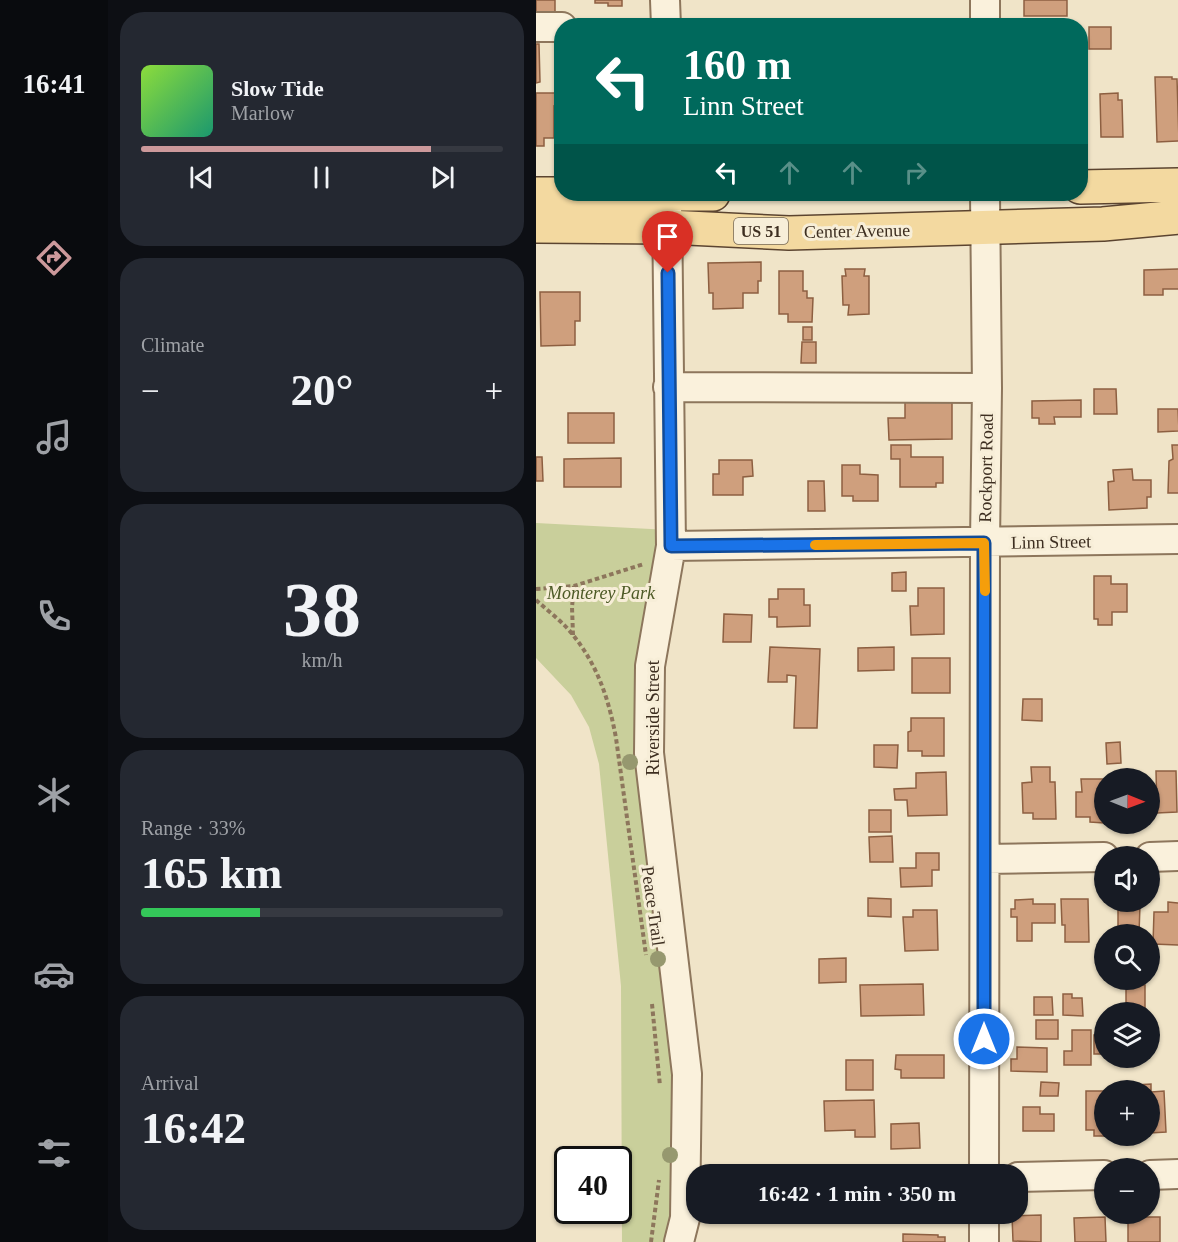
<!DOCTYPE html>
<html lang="en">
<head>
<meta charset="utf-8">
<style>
  body { margin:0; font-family:"Times New Roman",serif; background:#242831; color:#f1f3f6; height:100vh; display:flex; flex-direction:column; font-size:22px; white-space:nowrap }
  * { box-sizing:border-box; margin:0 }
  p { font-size:20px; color:#9ea1a6 }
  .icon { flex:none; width:33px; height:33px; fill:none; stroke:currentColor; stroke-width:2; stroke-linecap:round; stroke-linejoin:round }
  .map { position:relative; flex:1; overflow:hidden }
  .drawer { display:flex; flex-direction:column; gap:12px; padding:12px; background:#0d0f14; width:428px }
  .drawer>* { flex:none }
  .guide { position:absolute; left:18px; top:18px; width:534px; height:183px; border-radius:24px; box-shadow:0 2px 4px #0004; background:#00695c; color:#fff; overflow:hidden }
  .needle { width:39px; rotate:91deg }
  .buttons { position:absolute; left:558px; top:768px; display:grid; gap:12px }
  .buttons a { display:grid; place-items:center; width:66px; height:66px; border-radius:50%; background:#171b24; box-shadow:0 2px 4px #0004; font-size:30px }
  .speed { position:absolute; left:18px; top:1146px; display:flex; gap:12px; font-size:30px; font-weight:700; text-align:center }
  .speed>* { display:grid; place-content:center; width:78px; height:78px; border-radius:50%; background:#171b24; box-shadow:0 2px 4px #0004; line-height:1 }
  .speed .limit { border:3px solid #111; border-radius:9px; background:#fff; color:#111 }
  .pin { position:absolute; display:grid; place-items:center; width:51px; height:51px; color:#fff; margin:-62px -26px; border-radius:50% 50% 50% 0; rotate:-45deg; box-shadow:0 0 6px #0007 }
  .pin .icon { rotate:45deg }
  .me { position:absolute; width:66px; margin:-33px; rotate:0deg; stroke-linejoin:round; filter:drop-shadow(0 0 4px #0008) }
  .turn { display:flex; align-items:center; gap:21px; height:126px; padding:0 30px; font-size:27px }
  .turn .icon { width:78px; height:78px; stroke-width:2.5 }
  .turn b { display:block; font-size:42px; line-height:51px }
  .lanes { display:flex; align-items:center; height:57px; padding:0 30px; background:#0003; justify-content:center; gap:30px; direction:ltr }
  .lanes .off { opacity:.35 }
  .big { font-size:45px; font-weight:800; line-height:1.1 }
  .drawer .card { flex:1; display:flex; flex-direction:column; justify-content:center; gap:9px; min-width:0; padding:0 21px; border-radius:24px; background:#242831 }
  .drawer .dial { align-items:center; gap:0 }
  .dial b { font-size:78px; line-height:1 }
  .song { display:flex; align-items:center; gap:18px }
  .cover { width:72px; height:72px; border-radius:9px; background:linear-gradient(135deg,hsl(90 70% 55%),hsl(160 70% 35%)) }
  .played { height:6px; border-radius:3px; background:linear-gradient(90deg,#cc999b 80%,#363941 80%) }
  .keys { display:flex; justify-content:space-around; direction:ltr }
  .heat { display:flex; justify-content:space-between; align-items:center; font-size:33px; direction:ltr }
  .charge { height:9px; border-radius:4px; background:linear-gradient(90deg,#34c759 33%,#363941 0) }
  .trip { position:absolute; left:150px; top:1164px; width:342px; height:60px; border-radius:24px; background:#171b24; box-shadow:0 2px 4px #0004; font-weight:800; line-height:60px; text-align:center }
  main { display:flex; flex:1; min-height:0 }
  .dock { display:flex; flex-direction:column; width:108px; justify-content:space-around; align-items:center; background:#090b0e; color:#9ea1a6 }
  .dock .icon { width:42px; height:42px }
  .dock .on { color:#cc999b }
  .dock b { font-size:27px; color:#f1f3f6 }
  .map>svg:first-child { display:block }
  .green { fill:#c9cf9b }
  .building { fill:#cf9f7d; stroke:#8d5f41; stroke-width:1.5 }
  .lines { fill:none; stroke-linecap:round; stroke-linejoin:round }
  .minor-casing { stroke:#8d765c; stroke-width:32 }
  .major-casing { stroke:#5b4430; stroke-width:36 }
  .path { stroke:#8d765c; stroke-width:4; stroke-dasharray:4.5 3; stroke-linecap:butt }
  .minor { stroke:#faf1dc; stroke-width:28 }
  .major { stroke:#f3d9a0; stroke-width:33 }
  .tree { fill:#96986f }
  .route-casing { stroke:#114b97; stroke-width:15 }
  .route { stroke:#1a73e8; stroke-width:10 }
  .slow { stroke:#f59e0b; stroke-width:10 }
  .labels { text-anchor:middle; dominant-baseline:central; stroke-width:6; stroke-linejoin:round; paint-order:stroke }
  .shield { fill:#f7eed8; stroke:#756857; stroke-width:1.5 }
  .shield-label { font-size:16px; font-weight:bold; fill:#3d2e20 }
  .street-label { font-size:18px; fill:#3d2e20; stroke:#f7eed8 }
  .park-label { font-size:18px; font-style:italic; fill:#4d5a26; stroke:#f7eed8 }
</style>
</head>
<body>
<main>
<nav class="dock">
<b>16:41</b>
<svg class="icon on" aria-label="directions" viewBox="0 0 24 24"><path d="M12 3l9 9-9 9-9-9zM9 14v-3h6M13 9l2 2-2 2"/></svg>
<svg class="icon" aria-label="music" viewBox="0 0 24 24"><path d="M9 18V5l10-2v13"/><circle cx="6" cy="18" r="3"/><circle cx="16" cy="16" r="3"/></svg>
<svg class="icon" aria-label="phone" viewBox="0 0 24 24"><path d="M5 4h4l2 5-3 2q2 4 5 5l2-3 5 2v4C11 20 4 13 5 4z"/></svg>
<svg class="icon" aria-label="climate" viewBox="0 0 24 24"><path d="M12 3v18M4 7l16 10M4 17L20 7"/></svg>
<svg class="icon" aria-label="car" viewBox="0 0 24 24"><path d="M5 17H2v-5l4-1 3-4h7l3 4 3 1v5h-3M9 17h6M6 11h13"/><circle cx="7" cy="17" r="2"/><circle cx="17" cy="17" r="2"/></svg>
<svg class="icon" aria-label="filters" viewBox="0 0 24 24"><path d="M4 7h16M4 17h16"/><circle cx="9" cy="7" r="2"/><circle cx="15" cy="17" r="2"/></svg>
</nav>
<section class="drawer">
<div class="card">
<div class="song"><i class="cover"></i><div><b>Slow Tide</b><p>Marlow</p></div></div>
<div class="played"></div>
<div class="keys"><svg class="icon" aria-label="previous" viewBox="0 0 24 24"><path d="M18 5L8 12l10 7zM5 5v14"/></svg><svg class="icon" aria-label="pause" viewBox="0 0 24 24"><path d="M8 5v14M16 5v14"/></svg><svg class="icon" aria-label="next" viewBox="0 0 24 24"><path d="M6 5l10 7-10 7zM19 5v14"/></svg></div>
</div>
<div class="card"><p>Climate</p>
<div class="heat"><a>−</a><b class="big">20°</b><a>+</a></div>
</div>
<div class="card dial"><b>38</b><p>km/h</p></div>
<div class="card"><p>Range · 33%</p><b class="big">165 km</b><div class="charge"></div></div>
<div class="card"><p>Arrival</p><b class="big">16:42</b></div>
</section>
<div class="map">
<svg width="643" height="1242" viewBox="0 0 643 1242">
  <rect width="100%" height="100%" fill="#f0e4c8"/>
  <path class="green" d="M0 523 134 530 121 747 157 1105 144 1242H86L85 986 63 764 53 727 35 695 0 658Z"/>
  <path class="building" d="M0 0H19V20H0Z
    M59 0H86V6H72V3H59Z
    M488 0H531V16H488Z
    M553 27H575V49H553Z
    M0 44H3L4 82 0 83Z
    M619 77H636V79H641L643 141 621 142Z
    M0 93H23V107L18 106V138H8V146H0Z
    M582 93V100H586L587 137H565L564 94Z
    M225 262V281H222V293H207V308L177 309V293H173L172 263Z
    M309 269H329L328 276H333V314L312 315 313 305H307L306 276H310Z
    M643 269V289H627V295H608V270Z
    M243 271H267V291H271V298H277L276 322H252V314H243Z
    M4 292H44V321H39V345L5 346Z
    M267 327H276V340H267Z
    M266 342H280V363H265Z
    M558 389H580L581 414H558Z
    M369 399H416V439L353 440 352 418H369Z
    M545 400V417H518L519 424H503V418H496V401Z
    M622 409H642L643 431 622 432Z
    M32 413H78V443H32Z
    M355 445H375V457H407V483H400V487H364V459H355Z
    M636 445H643V493H632L633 461 637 459Z
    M0 457H6L7 481H0Z
    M85 458V487H28V459Z
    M183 460H216L217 476 207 477V495H177V474H183Z
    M306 465H324V474L342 475V501H317V496H306Z
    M596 469 597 480H615V497H611V508L573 510 572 482 578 481 577 470Z
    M272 481H288L289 511H272Z
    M370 572V591H356V573Z
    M558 576H575V584H591V612H576V625H562V619H558Z
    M382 588H408V634L375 635 374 606H382Z
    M242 589H268V605H274V626L241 627V617H233V599H242Z
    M188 614 216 615 215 642H187Z
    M234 647 284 649 281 728H258L260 676 251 675V682H232Z
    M358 647V670L322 671V648Z
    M376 658H414V693H376Z
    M487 699H506V721L486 720Z
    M375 718H408V756H386V751H372V732L375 731Z
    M584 742 585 763 571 764 570 743Z
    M338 745H362L361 768 338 767Z
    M495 767H514V782H519L520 819H497V813H487L486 783 496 782Z
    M620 771H640L641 812 621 813Z
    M410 772 411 815 372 816 371 800H359L358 789 380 788V773Z
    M545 779H568V823L554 822V817H540V792H546Z
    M333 810H355V832H333Z
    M356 836 357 862H334L333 837Z
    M380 853H403V870H396V886L365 887 364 868H380Z
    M332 898 355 899V917L332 916Z
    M497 899V904H519V923H496V941H481V917H475V909H479V900Z
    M525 899H552L553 942H529V925H526Z
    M632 902 643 903V945L617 944 618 912H632Z
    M582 905H604L603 934H582Z
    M377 910H401L402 950 369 951 367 917H377Z
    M310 958V982L283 983V959Z
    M387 984 388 1015 325 1016 324 985Z
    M590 985H609V1010L590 1009Z
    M527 994H536V998H546L547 1016 527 1015Z
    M498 997H516L517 1015H498Z
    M500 1020H522V1039H500Z
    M536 1030H555V1065H528V1051H536Z
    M558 1035H568V1054H558Z
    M481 1047 511 1048V1072L475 1071V1059H481Z
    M360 1055H408V1078H365V1070L359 1069Z
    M310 1060H337V1090H310Z
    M505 1082 523 1083 522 1096H504Z
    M615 1084V1092L628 1091 630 1132 614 1133V1090H599V1085Z
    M550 1091H568V1136H579H558V1130H550Z
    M338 1100 339 1137H319V1130L289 1131 288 1101Z
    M487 1107H504V1114H518V1131H487Z
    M383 1123 384 1148 355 1149V1124Z
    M374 1170 411 1171V1174H374Z
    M505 1215V1242L477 1241 476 1216Z
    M569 1217 570 1242H539L538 1218Z
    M592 1217H624V1242H592Z
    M367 1234 402 1235V1237H409V1242H367Z"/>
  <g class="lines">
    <g class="minor-casing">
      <path id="minor" d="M129 0 130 26
        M449 0V26
        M0 27H26
        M131 205 135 546 114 666 113 753 151 1074 149 1218 143 1242
        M132 387 451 388
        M135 546 643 539
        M614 857 643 856
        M449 859 568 857
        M448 1174 449 543 451 388 449 194
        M614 1175 643 1174
        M482 1177 568 1175
        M448 1214V1242"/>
    </g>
    <g class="major-casing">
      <path id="major" d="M544 187 643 185
        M0 194H177
        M0 226 132 227 253 233 567 224 643 217"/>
    </g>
    <path class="path" d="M0 589 38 586 108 564
      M0 600C12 611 27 622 37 635 62 666 73 700 80 738L110 955
      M37 635 36 607 38 586
      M116 1004 124 1086
      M115 1242 123 1180"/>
    <use href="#minor" class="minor"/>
    <use href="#major" class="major"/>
  </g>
  <g class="tree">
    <circle cx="94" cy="762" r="8"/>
    <circle cx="122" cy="959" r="8"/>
    <circle cx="134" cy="1155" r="8"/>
  </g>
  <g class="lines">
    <g class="route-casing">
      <path id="route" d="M132 273 135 546 448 543V1039"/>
    </g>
    <use href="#route" class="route"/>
    <path class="slow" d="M279 545 448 543 449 591"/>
  </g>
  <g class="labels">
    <rect class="shield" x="198" y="218" width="54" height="26" rx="4.5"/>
    <g class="shield-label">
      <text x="225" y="231">US 51</text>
    </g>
    <g class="street-label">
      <text transform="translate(321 231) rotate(-1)">Center Avenue</text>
      <text transform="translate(450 468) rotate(-89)">Rockport Road</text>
      <text transform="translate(515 542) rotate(-1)">Linn Street</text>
      <text transform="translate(117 718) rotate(-90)">Riverside Street</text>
      <text transform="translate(117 906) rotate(82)">Peace Trail</text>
    </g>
    <g class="park-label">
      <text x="65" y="593">Monterey Park</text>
    </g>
  </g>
</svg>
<div class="buttons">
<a><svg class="needle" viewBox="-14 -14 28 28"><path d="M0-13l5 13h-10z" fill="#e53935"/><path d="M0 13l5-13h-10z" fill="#9ea1a6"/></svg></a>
<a><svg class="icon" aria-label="sound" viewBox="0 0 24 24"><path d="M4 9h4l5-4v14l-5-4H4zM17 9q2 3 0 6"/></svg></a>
<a><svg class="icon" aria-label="search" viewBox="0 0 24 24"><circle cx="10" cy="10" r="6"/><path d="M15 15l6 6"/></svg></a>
<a><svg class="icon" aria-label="layers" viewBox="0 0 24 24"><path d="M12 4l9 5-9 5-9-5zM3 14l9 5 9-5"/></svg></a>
<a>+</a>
<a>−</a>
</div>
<div class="speed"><div class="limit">40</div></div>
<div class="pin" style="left:132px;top:273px;background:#d93025"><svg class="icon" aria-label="arrive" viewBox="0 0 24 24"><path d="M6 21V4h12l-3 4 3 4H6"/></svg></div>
<svg class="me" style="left:448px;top:1039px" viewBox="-20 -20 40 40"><circle r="17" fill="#1a73e8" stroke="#fff" stroke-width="3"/><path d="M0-11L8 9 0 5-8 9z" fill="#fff"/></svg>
<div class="trip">16:42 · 1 min · 350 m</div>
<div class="guide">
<div class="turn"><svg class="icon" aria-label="left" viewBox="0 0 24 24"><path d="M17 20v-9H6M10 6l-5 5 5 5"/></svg><div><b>160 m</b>Linn Street</div></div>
<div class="lanes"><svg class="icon" aria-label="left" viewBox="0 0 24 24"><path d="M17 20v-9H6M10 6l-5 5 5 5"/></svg><svg class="icon off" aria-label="ahead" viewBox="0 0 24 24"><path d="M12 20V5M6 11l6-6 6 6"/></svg><svg class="icon off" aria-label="ahead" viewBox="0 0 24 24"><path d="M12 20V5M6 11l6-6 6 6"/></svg><svg class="icon off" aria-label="right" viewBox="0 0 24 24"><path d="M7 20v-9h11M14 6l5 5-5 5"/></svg></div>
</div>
</div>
</main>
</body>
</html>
